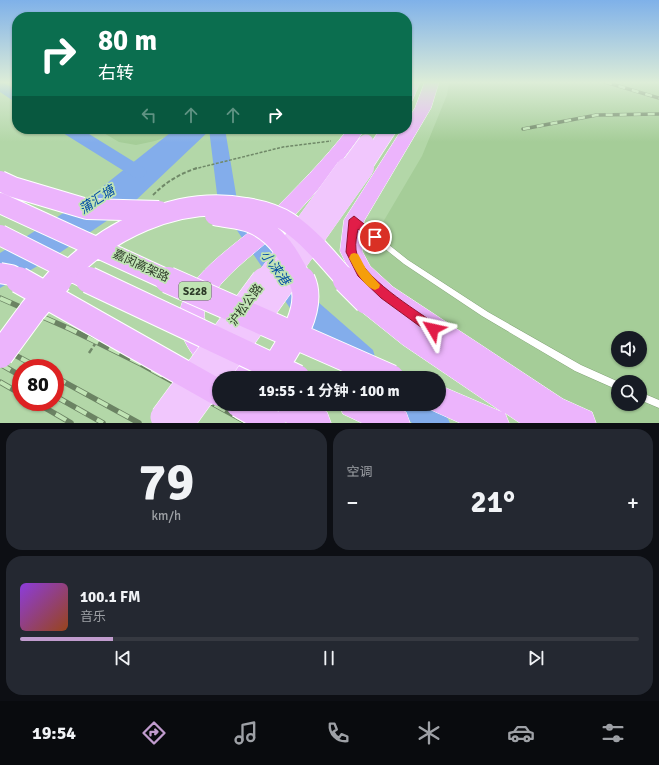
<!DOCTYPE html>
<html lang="zh">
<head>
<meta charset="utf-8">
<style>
  body { margin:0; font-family:Signika,"Noto Sans SC",sans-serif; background:#242831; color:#f1f3f6; height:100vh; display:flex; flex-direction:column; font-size:15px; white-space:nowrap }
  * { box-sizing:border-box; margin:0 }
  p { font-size:13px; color:#9ea1a6 }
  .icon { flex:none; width:22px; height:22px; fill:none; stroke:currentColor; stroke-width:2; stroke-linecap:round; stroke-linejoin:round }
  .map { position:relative; height:423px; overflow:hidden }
  .panel { display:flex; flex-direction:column; gap:6px; padding:6px; background:#0d0f14; flex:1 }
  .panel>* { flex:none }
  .guide { position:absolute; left:12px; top:12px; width:400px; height:122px; border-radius:16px; box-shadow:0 1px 3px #0004; background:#0b6e4f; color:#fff; overflow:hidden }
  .buttons { position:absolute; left:611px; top:331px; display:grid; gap:8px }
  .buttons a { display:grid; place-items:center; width:36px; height:36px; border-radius:50%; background:#171b24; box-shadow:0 1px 3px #0004; font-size:20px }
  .speed { position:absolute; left:12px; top:359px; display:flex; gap:8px; font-size:20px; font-weight:700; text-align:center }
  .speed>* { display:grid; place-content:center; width:52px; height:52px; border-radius:50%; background:#171b24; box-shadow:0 1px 3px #0004; line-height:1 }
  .speed .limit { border:6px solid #d22; background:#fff; color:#111 }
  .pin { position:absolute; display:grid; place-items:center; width:34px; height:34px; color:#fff; margin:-17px; border:2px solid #fff; border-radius:50%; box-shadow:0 1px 4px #0007 }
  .me { position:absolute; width:44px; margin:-22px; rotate:306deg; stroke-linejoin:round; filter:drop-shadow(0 0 3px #0008) }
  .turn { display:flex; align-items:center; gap:14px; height:84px; padding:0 20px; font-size:18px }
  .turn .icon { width:52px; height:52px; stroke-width:2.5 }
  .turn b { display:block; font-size:28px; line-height:34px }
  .lanes { display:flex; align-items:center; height:38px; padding:0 20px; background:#0003; justify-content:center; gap:20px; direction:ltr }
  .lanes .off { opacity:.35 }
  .big { font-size:30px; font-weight:700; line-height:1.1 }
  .panel .tile { flex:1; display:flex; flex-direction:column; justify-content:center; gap:6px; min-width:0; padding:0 14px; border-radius:16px; background:#242831 }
  .panel .dial { align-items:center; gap:0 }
  .dial b { font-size:52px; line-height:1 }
  .song { display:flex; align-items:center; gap:12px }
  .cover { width:48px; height:48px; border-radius:6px; background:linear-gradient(135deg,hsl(270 70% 55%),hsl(20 70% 35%)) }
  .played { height:4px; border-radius:2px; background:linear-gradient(90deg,#c19cce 15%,#363941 15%) }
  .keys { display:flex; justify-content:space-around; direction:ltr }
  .heat { display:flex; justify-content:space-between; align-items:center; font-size:22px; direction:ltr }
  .panel .tiles { flex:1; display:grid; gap:6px; grid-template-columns:1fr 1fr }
  .tile:last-child { grid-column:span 2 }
  .trip { position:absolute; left:212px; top:371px; width:234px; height:40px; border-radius:20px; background:#171b24; box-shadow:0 1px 3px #0004; font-weight:700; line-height:40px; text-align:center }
  .tab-bar { display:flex; height:64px; justify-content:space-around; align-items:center; background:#090b0e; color:#9ea1a6 }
  .tab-bar .icon { width:28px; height:28px }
  .tab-bar .on { color:#c19cce }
  .tab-bar b { font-size:18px; color:#f1f3f6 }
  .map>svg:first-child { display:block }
  .built { fill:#a5cd98; fill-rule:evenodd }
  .water { fill:#83adeb }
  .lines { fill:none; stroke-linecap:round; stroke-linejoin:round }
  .river { fill:#83adeb; fill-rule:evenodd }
  .service-casing { stroke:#80a275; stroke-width:1 }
  .primary-casing { stroke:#fff; stroke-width:1 }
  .trunk-casing { stroke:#fff; stroke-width:1 }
  .path-far2 { stroke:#708968; stroke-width:1.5; stroke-dasharray:3 1.5; stroke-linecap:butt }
  .path-far1 { stroke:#708968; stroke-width:2; stroke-dasharray:4 2; stroke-linecap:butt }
  .path { stroke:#708968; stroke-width:2.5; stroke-dasharray:5.5 2.5; stroke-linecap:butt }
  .service { fill:#fff; fill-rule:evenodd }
  .primary { fill:#f1c7fd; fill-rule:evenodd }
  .trunk { fill:#ecb4fc; fill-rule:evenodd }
  .rail-far1-casing { stroke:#6b8363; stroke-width:3.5 }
  .rail-casing { stroke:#6b8363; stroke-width:5.5 }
  .rail-far1 { stroke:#c0e4b4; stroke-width:2.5; stroke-dasharray:7; stroke-linecap:butt }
  .rail { stroke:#c0e4b4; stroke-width:4; stroke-dasharray:12; stroke-linecap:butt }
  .primary-bridge-far2-casing { stroke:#fff; stroke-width:16; stroke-linecap:butt }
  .primary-bridge-far1-casing { stroke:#fff; stroke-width:20; stroke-linecap:butt }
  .primary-bridge-casing { stroke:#fff; stroke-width:26; stroke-linecap:butt }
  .trunk-bridge-far1-casing { stroke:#fff; stroke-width:22; stroke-linecap:butt }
  .trunk-bridge-casing { stroke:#fff; stroke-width:28; stroke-linecap:butt }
  .primary-bridge-far2 { stroke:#f1c7fd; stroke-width:15 }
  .primary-bridge-far1 { stroke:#f1c7fd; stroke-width:20 }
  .primary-bridge { stroke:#f1c7fd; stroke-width:25 }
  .trunk-bridge-far1 { stroke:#ecb4fc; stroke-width:20 }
  .trunk-bridge { stroke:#ecb4fc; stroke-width:26 }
  .route { fill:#e11d48; stroke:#92132f }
  .slow { fill:#f59e0b }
  .labels { text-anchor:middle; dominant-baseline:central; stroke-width:3.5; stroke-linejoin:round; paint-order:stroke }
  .shield { fill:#c0e4b4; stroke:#596e52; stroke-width:1 }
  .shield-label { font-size:11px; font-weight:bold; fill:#2d3b28 }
  .street-label { font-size:12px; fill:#2d3b28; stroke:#c0e4b4 }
  .water-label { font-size:13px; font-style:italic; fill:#034ca6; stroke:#c0e4b4 }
</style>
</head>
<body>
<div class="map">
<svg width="659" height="423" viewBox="0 0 659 423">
  <rect width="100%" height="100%" fill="#b3d7a8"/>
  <path class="built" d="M449 82H659V423H595L353 273 422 156 447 95ZM618 338H640V360H618ZM618 382H640V404H618Z
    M97 129H175L166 137 155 141 136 145 119 142Z"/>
  <path class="water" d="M175 129H211L133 203 58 254 0 288V253L92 195Z"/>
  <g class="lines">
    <path class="river" d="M0 82 5 83 17 91V101L12 100 0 92Z
      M61 129H81L144 168 147 172 144 176 138 178 132 176 63 133Z
      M209 129H225L237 200 310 295 373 350 376 360 373 370 363 373 353 370 292 311 221 207 218 202Z
      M398 404C422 404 439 397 450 423H412L402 414Z"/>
    <g class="service-casing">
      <path id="service" d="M355 221H359L408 260 488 312 581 365 619 382 618 390 575 371 482 316 404 264 355 225 354 223Z
        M640 392 659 400V408L640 400Z"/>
    </g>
    <g class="primary-casing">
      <path id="primary" d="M420 82 412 101 407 102V82Z"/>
    </g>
    <g class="trunk-casing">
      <path id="trunk" d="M425 82H439L431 108 364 221 362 251 370 266 393 287 563 399 592 412 596 423H520L505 413 509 423H460L429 409 427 404H439V385L502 412 403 345 358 309 355 301 358 293 365 291 354 280 340 251 344 220 402 129H407V121L415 108Z
        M348 129H365C340 166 307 204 275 235 252 256 222 276 207 304 203 310 204 318 206 324 210 346 232 354 247 367 249 370 250 374 252 378H219V381C199 365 174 338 180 310 189 271 241 242 268 216 296 188 324 160 348 129Z
        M268 404H311L327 412 331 423H287L272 414Z
        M339 404H386L406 412 410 423H362L343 414Z"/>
    </g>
    <path class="path-far2" d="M194 169 283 147 331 141"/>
    <path class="path-far1" d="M153 195C166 182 179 174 197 168"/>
    <path class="path" d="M89 353 95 344"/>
    <use href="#service" class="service"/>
    <use href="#primary" class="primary"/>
    <use href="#trunk" class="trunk"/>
    <g class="rail-far1-casing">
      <path id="rail-far1" d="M605 82 659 98
        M523 129 597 115 659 114"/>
    </g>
    <g class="rail-casing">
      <path id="rail" d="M0 298 70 329 141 364 248 423
        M0 347 39 368
        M0 364 21 376
        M55 377 139 423
        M0 382 21 394
        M55 396 103 423
        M35 402 71 423"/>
    </g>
    <use href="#rail-far1" class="rail-far1"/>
    <use href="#rail" class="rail"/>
    <g class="primary-bridge-far2-casing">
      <path id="primary-bridge-far2" d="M346 169 366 142
        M363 169 389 129"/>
    </g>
    <g class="primary-bridge-far1-casing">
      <path id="primary-bridge-far1" d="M264 281 346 168
        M284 281 364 168"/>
    </g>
    <g class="primary-bridge-casing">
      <path id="primary-bridge" d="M163 417 264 280
        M182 423 285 280"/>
    </g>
    <g class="trunk-bridge-far1-casing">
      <path id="trunk-bridge-far1" d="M0 181 13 187 87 209 159 211
        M0 203 170 281
        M215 215C227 218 241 218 252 223 277 233 291 258 302 281
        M0 235 91 281
        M0 273 11 275 21 281
        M59 281C105 231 177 195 246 208 260 210 277 215 289 223 311 238 329 261 347 281"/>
    </g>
    <g class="trunk-bridge-casing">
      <path id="trunk-bridge" d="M19 280 219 393
        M89 280 297 378
        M168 280 391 378
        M346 280 367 301
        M0 355 33 310 59 280
        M268 378C284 353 316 310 302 280
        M239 404 272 423"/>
    </g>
    <use href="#primary-bridge-far2" class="primary-bridge-far2"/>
    <use href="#primary-bridge-far1" class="primary-bridge-far1"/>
    <use href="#primary-bridge" class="primary-bridge"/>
    <use href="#trunk-bridge-far1" class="trunk-bridge-far1"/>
    <use href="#trunk-bridge" class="trunk-bridge"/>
  </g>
  <linearGradient id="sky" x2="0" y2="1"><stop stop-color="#7fb1e9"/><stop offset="0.58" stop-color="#ddedd8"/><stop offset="1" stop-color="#ddedd8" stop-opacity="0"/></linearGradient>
  <rect width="659" height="142" fill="url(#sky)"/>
  <path class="route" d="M354 216 378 235 380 237 378 240C370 243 363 233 358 229 357 235 355 243 356 250 359 276 416 310 437 325L438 329 437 333 433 334 429 333 381 298 358 276 346 252 349 220Z"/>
  <path class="slow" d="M354 253 358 254 366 269 380 285 379 288 375 290C362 285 355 269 349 258L351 254Z"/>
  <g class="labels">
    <rect class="shield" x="179" y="282" width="32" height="18" rx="3"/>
    <g class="shield-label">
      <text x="195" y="291">S228</text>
    </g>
    <g class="street-label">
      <text transform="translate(141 266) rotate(25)">嘉闵高架路</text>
      <text transform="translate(246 305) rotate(-54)">沪松公路</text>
    </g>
    <g class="water-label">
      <text transform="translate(97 200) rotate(-34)">蒲汇塘</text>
      <text transform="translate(275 268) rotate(54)">小涞港</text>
    </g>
  </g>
</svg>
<div class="buttons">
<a><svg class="icon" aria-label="sound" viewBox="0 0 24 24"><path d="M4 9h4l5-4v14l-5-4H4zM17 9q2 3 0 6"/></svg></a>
<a><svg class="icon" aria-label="search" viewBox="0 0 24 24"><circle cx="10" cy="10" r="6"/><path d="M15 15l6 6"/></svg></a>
</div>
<div class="speed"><div class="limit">80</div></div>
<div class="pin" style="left:375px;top:237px;background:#d93025"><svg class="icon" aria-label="arrive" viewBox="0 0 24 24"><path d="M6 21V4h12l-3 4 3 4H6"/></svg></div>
<svg class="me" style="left:433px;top:329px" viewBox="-20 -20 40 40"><path d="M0-17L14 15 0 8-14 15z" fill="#e11d48" stroke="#fff" stroke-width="4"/></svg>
<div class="trip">19:55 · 1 分钟 · 100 m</div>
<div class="guide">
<div class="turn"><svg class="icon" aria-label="right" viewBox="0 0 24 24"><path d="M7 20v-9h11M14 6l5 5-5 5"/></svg><div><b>80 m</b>右转</div></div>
<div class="lanes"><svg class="icon off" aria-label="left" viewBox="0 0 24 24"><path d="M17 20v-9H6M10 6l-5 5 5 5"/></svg><svg class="icon off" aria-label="ahead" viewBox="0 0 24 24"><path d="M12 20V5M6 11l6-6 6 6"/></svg><svg class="icon off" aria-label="ahead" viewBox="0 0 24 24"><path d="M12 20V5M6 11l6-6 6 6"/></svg><svg class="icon" aria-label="right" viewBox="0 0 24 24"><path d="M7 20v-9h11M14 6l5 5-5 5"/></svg></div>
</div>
</div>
<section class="panel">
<div class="tiles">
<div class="tile dial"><b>79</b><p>km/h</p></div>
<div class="tile"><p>空调</p>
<div class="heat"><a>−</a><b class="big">21°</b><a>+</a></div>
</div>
<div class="tile">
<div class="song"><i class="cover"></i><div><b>100.1 FM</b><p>音乐</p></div></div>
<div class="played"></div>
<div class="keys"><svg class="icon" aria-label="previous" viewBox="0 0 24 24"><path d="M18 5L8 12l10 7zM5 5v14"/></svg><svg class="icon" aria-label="pause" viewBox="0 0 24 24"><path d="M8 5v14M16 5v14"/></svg><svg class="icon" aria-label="next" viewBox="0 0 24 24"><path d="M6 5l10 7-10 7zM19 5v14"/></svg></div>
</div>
</div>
</section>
<nav class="tab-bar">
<b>19:54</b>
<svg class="icon on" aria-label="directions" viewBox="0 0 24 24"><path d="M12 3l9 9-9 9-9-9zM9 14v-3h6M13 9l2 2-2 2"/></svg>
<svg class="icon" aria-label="music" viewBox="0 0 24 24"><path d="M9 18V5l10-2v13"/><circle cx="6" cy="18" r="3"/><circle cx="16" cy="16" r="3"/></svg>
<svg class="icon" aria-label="phone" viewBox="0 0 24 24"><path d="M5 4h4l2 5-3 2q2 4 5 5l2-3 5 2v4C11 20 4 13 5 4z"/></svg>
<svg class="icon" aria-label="climate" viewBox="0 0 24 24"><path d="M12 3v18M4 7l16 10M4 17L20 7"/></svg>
<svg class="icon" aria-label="car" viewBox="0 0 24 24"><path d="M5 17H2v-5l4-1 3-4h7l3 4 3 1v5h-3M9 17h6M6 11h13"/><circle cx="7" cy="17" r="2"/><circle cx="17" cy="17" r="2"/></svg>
<svg class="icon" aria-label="filters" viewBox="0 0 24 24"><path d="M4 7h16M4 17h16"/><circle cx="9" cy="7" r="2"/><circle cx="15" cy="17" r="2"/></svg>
</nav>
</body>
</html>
